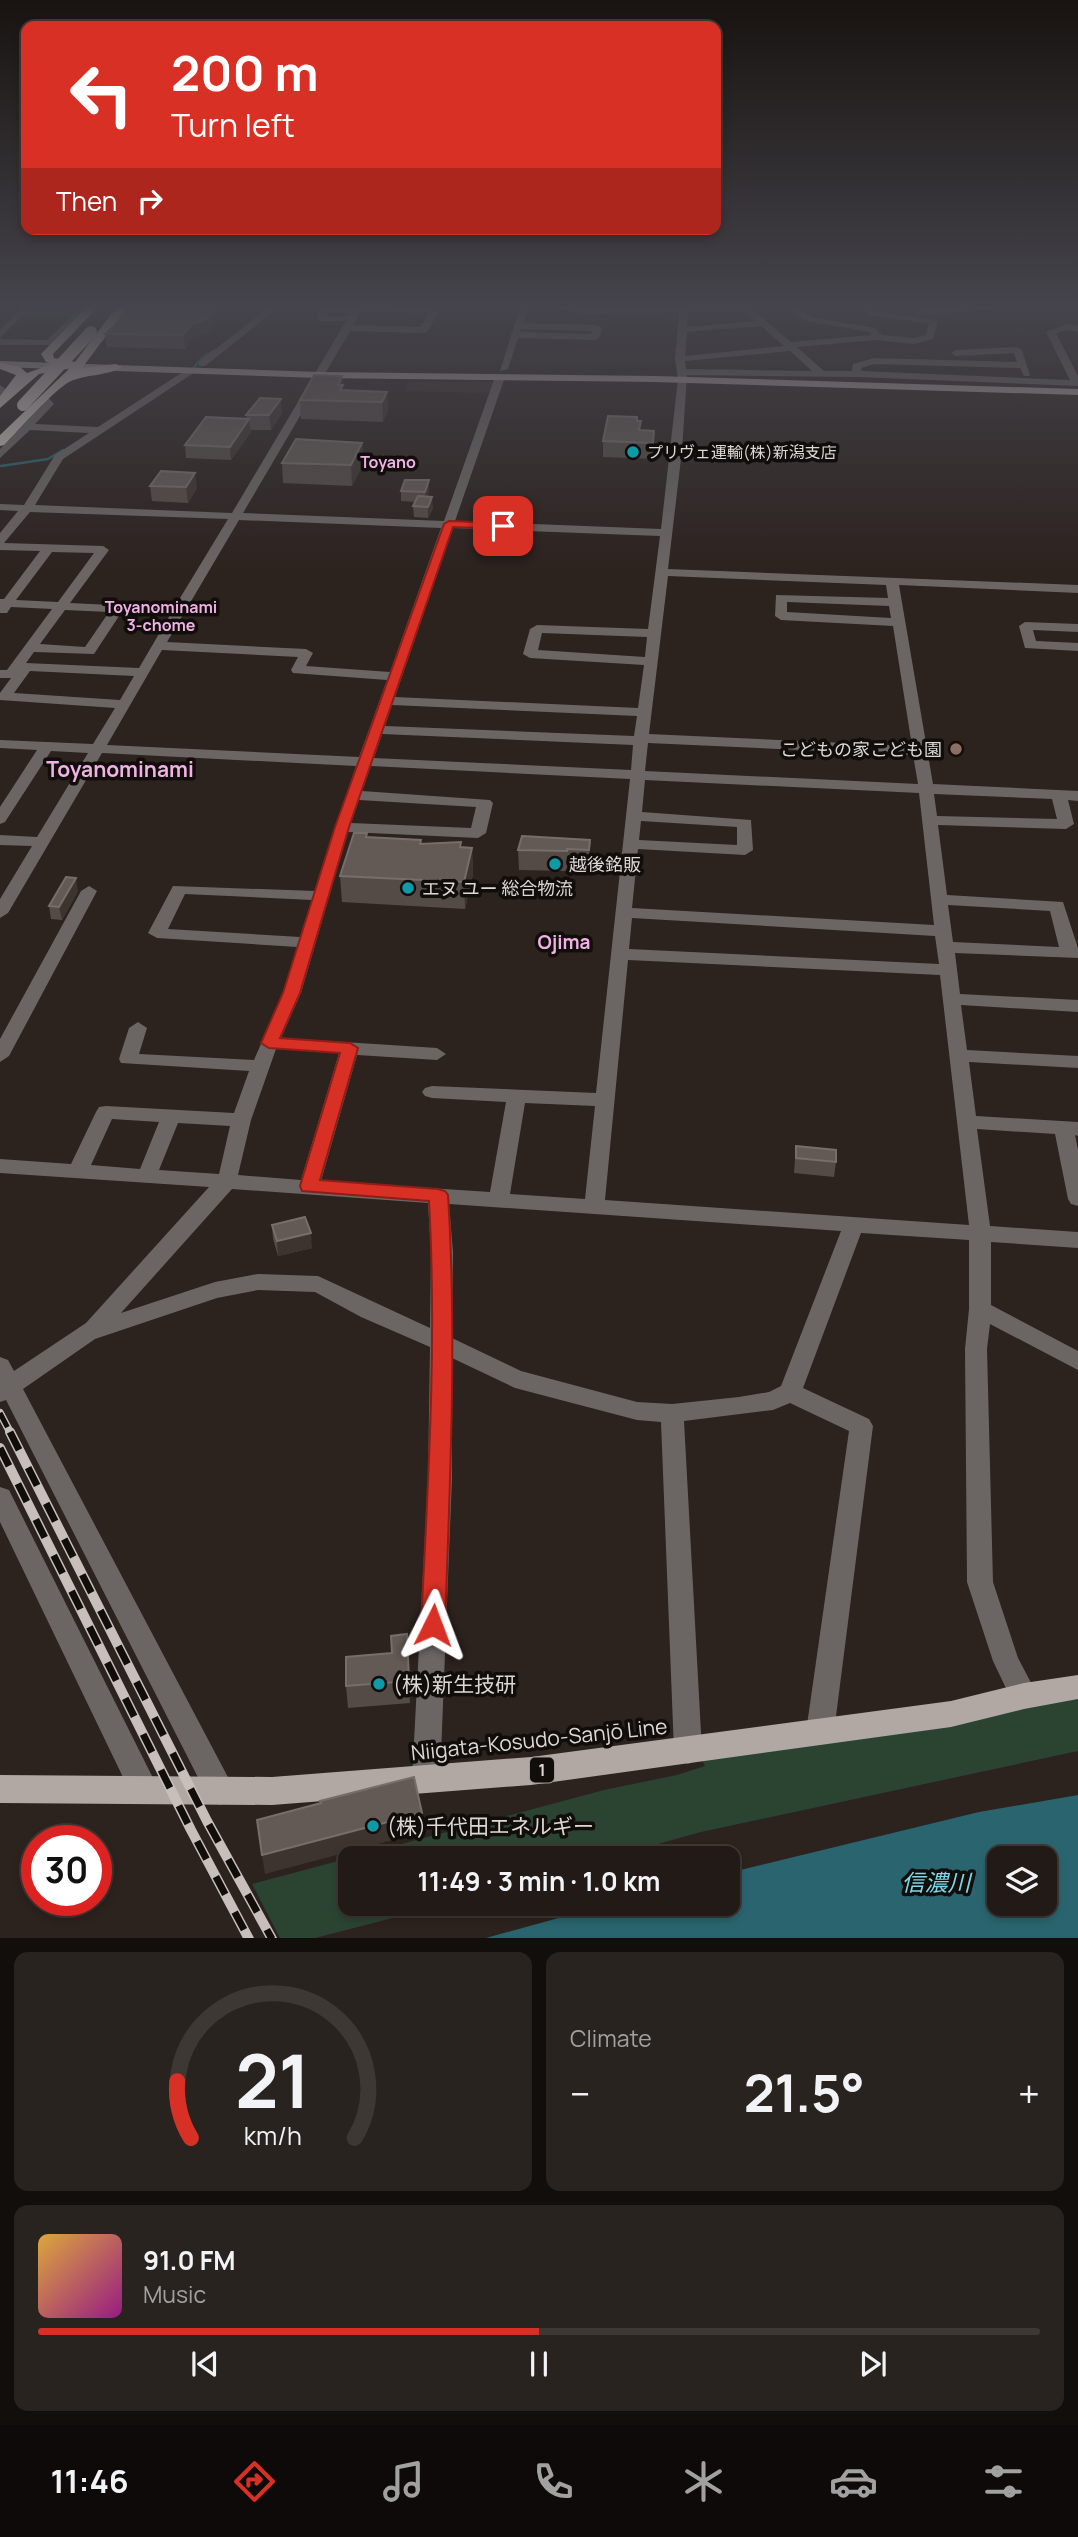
<!DOCTYPE html>
<html lang="en">
<head>
<meta charset="utf-8">
<style>
  body { margin:0; font-family:Manrope,"Noto Sans JP",sans-serif; background:#29231f; color:#f1f3f6; height:100vh; display:flex; flex-direction:column; font-size:26px; white-space:nowrap }
  * { box-sizing:border-box; margin:0 }
  p { font-size:23px; color:#a2a1a1 }
  .icon { flex:none; width:38px; height:38px; fill:none; stroke:currentColor; stroke-width:2; stroke-linecap:round; stroke-linejoin:round }
  .map { position:relative; height:1938px; overflow:hidden }
  .details { display:flex; flex-direction:column; gap:14px; padding:14px; background:#120e0c; flex:1 }
  .details>* { flex:none }
  .hud { position:absolute; left:21px; top:21px; width:700px; height:214px; border-radius:14px; box-shadow:0 4px 10px #0003,0 0 0 2px #3e3835; background:#d93025; color:#fff; overflow:hidden }
  .fabs { position:absolute; left:987px; top:1846px; display:grid; gap:14px }
  .fabs a { display:grid; place-items:center; width:70px; height:70px; border-radius:14px; background:#211a16; box-shadow:0 4px 10px #0003,0 0 0 2px #3e3835; font-size:35px }
  .speed { position:absolute; left:21px; top:1825px; display:flex; gap:14px; font-size:35px; font-weight:700; text-align:center }
  .speed>* { display:grid; place-content:center; width:91px; height:91px; border-radius:50%; background:#211a16; box-shadow:0 4px 10px #0003,0 0 0 2px #3e3835; line-height:1 }
  .speed .limit { border:10px solid #d22; background:#fff; color:#111 }
  .pin { position:absolute; display:grid; place-items:center; width:60px; height:60px; color:#fff; margin:-30px; border-radius:14px; box-shadow:0 4px 10px #0006 }
  .me { position:absolute; width:77px; margin:-38px; rotate:3deg; stroke-linejoin:round; filter:drop-shadow(0 0 5px #0008) }
  .turn { display:flex; align-items:center; gap:24px; height:147px; padding:0 35px; font-size:32px }
  .turn .icon { width:91px; height:91px; stroke-width:2.5 }
  .turn b { display:block; font-size:49px; line-height:60px }
  .then { display:flex; align-items:center; height:66px; padding:0 35px; background:#0003; gap:14px; font-size:26px }
  .big { font-size:52px; font-weight:700; line-height:1.1 }
  .details .tile { flex:1; display:flex; flex-direction:column; justify-content:center; gap:10px; min-width:0; padding:0 24px; border-radius:14px; background:#29231f }
  .details .dial { align-items:center; gap:0 }
  .dial svg { height:182px; overflow:visible; fill:none; stroke:#3e3835; stroke-width:7; stroke-linecap:round; text-anchor:middle }
  .dial text { fill:#f1f3f6; stroke:none }
  .song { display:flex; align-items:center; gap:21px }
  .cover { width:84px; height:84px; border-radius:10px; background:linear-gradient(135deg,hsl(40 70% 55%),hsl(310 70% 35%)) }
  .played { height:7px; border-radius:4px; background:linear-gradient(90deg,#d93025 50%,#3e3835 50%) }
  .keys { display:flex; justify-content:space-around; direction:ltr }
  .heat { display:flex; justify-content:space-between; align-items:center; font-size:38px; direction:ltr }
  .details .tiles { flex:1; display:grid; gap:14px; grid-template-columns:1fr 1fr }
  .tile:last-child { grid-column:span 2 }
  .trip { position:absolute; left:338px; top:1846px; width:402px; height:70px; border-radius:14px; background:#211a16; box-shadow:0 4px 10px #0003,0 0 0 2px #3e3835; font-weight:700; line-height:70px; text-align:center }
  .menu { display:flex; height:112px; justify-content:space-around; align-items:center; background:#0d0a09; color:#a2a1a1 }
  .menu .icon { width:49px; height:49px }
  .menu .selected { color:#d93025 }
  .menu b { font-size:32px; color:#f1f3f6 }
  .map>svg:first-child { display:block }
  .built { fill:#3b2c26 }
  .green { fill:#2b4432 }
  .water { fill:#2a656f; fill-rule:evenodd }
  .lines { fill:none; stroke-linecap:round; stroke-linejoin:round }
  .stream { stroke:#2a656f; stroke-width:2.5 }
  .minor { fill:#6b6664; fill-rule:evenodd }
  .major { fill:#b2a8a3; fill-rule:evenodd }
  .highway { fill:#cec2bc; fill-rule:evenodd }
  .rail-far1-casing { stroke:#c6bfbc; stroke-width:8 }
  .rail-casing { stroke:#c6bfbc; stroke-width:10 }
  .rail-far1 { stroke:#110d0b; stroke-width:5; stroke-dasharray:16; stroke-linecap:butt }
  .rail { stroke:#110d0b; stroke-width:7; stroke-dasharray:20; stroke-linecap:butt }
  .highway-bridge { stroke:#cec2bc; stroke-width:12 }
  .wall { fill:#544b46 }
  .shaded-wall { fill:#3e342f }
  .building { fill:#635a55; stroke:#766e69; stroke-width:2 }
  .route { fill:#d93025; stroke:#8d1f18; stroke-width:2 }
  .culture-dot { fill:#0f9aa8; stroke:#110d0b; stroke-width:2.5 }
  .education-dot { fill:#8d6e63; stroke:#110d0b; stroke-width:2.5 }
  .labels { text-anchor:middle; dominant-baseline:central; stroke-width:7; stroke-linejoin:round; paint-order:stroke }
  .far-poi-label { font-size:16px; fill:#ded8d5; stroke:#110d0b; text-anchor:start }
  .far-neighbourhood-label { font-size:16px; font-weight:bold; fill:#f0b1e5; stroke:#110d0b }
  .shield { fill:#110d0b; stroke:#a09b98; stroke-width:2 }
  .shield-label { font-size:16px; font-weight:bold; fill:#ded8d5 }
  .poi-label { font-size:18px; fill:#ded8d5; stroke:#110d0b; text-anchor:start }
  .neighbourhood-label { font-size:19px; font-weight:bold; fill:#f0b1e5; stroke:#110d0b }
  .quarter-label { font-size:21px; font-weight:bold; fill:#f0b1e5; stroke:#110d0b }
  .near-poi-label { font-size:21px; fill:#ded8d5; stroke:#110d0b; text-anchor:start }
  .near-street-label { font-size:21px; fill:#ded8d5; stroke:#110d0b }
  .near-water-label { font-size:23px; font-style:italic; fill:#7ad8e9; stroke:#110d0b }
</style>
</head>
<body>
<div class="map">
<svg width="1078" height="1939" viewBox="0 0 1078 1939">
  <rect width="100%" height="100%" fill="#2c221e"/>
  <path class="built" d="M408 382H495L491 393 405 391Z"/>
  <path class="green" d="M34 304H82L70 318 22 317Z
    M1078 1695V1751L701 1832 608 1858H350V1904H447L315 1938H280L252 1884 604 1790 677 1775 705 1766 701 1758Z"/>
  <path class="water" d="M1078 1795V1938H486L609 1904H728V1873L979 1812ZM999 1858H1045V1904H999Z"/>
  <g class="lines">
    <path class="stream" d="M190 372 202 358 215 350
      M1 466 48 459 63 450"/>
    <path class="minor" d="M25 304H34L0 338V330Z
      M84 304H93L52 345H0V339L47 340Z
      M273 304H283L205 366H199V362Z
      M356 304 435 308 439 311 427 332 424 333 350 331 243 513 444 521 495 377 500 374 505 377 455 521 661 529 678 379 675 359 679 312 586 314 537 304 586 308 792 304 812 317 875 328 882 335 914 338 926 335 929 323 868 315 864 304H872L875 311 938 321 933 339 914 344 876 340 797 347 824 371H852L853 364 874 358 1017 362 1014 353 956 356 951 353 956 350 1017 347 1022 350 1030 376H1024L1020 368 874 364 861 368 862 371 1070 380 1046 332 1067 324 1078 326V332L1067 330 1056 333 1078 376V386L858 377 687 375 682 450 668 569 1078 585V593L899 585 933 784 1078 791V801L1068 800 1074 824 1066 829 938 825 947 895 1063 902 1078 948V958L955 953 960 994 1078 1000V1012L961 1005 967 1050 1078 1056V1068L969 1062 976 1116 1078 1122V1136L1075 1135 1078 1149V1206L1071 1204 1068 1199 1055 1134 977 1129 990 1226 1078 1232V1248L991 1242V1305L1078 1351V1370L990 1324 987 1349 993 1582 1018 1658 1038 1696 1034 1705 1024 1709 1014 1705 993 1661 967 1582 965 1349 969 1309V1240L861 1233 803 1388 869 1419 873 1426 834 1732 830 1741 820 1745 810 1741 806 1732 849 1431 790 1403 773 1410 684 1421 702 1751 698 1760 688 1764 678 1760 674 1751 661 1422 637 1420 515 1388 452 1358V1478L440 1779 436 1789 426 1793 416 1789 412 1779 428 1478 430 1347 361 1317 315 1292 258 1290 217 1298 95 1339 23 1389 230 1781 234 1791 230 1801 220 1805 210 1801 6 1400 0 1402V1357L8 1360 14 1371 86 1323 209 1187 0 1173V1159L71 1164 96 1112 99 1107 106 1106 234 1113 249 1071 121 1063 119 1059 129 1028 138 1022 147 1028 139 1054 254 1060 283 993 297 947 157 938 148 933 173 886 315 891 356 766 102 753 8 913 0 918V899L32 846 0 845V835L37 837 88 753 51 751 5 822 0 824V807L37 750 0 748V740L93 744 115 708 0 700V693L11 678H0V670H7L52 609 11 607 7 613H0V599H4L40 551 0 550V533L18 511 0 510V504L24 505 55 455 89 433 30 430 0 458V449L43 404 39 399 40 397H48L54 404 35 424 98 427 189 368H195V372L63 459 35 505 232 513 346 321H320L316 318 322 308H354ZM783 306 806 321 869 332 871 335 791 342 753 310ZM361 311 429 313 421 327 353 325ZM744 311 756 321 687 327 688 312ZM328 313H351L349 316H326ZM761 326 784 346 685 356 687 332ZM790 351 812 371 686 369 685 361ZM30 512 228 519 174 608 70 603 109 550 103 546 4 543ZM239 520 441 528 390 672 306 666 313 653 306 649 167 642ZM453 528 660 536 648 629 537 625 530 629 523 654 530 658 644 665 638 708 395 697ZM52 552 94 553 58 602 16 600ZM668 576 886 585 888 598 776 595 775 616 781 620 893 626 912 746 649 734ZM787 602 889 606 891 618 787 612ZM65 610 109 612 85 647 40 644ZM121 613 170 615 139 668 26 663 34 652 94 654ZM542 633 647 637 645 657 538 650ZM162 650 298 657 291 670 293 673 387 680 359 757 107 745ZM30 671 134 676 120 700 14 693ZM392 705 637 716 634 736 385 726ZM382 734 633 745 631 770 374 758ZM648 743 913 755 918 784 645 771ZM371 766 630 779 596 1093 432 1086 425 1088 422 1092 425 1096 432 1098 506 1102 490 1192 321 1181 357 1055 437 1060 446 1054 437 1048 281 1038 301 993 348 832 478 838 486 833 493 803 490 800 362 791ZM645 780 919 793 934 925 632 908 638 849 745 855 753 850 751 820 642 812ZM934 794 1052 799 1057 819 937 816ZM359 800 476 807 471 828 351 823ZM641 821 737 827V845L639 840ZM185 894 312 900 300 937 168 929ZM948 905 1050 911 1059 947 953 942ZM632 918 935 936 939 964 629 949ZM628 960 940 975 969 1225 605 1200ZM276 1049 339 1053 301 1180 238 1175 251 1120ZM525 1103 595 1106 585 1199 510 1194ZM112 1119 159 1122 140 1169 91 1165ZM178 1123 230 1126 219 1174 159 1170ZM232 1189 428 1203 431 1252 430 1328 318 1276 258 1274 215 1282 121 1313ZM449 1204 841 1231 781 1386 769 1392 739 1397 672 1404 637 1402 521 1371 452 1338 453 1252Z
      M521 304H529L523 323 597 325 602 328 600 337 595 340 518 338 508 369 500 371ZM521 329 592 331 591 334 520 332Z
      M1002 304H1055L919 315 915 312 919 309Z
      M0 385 7 390 0 396Z
      M1025 622 1078 624V632L1033 630 1036 641 1078 643V651L1025 648 1019 626Z
      M89 886 97 891 9 1056 0 1062V1039L81 891Z
      M0 1487 9 1490 154 1780 158 1790 154 1800 144 1804 134 1800 0 1522Z"/>
    <path class="major" d="M0 361 320 372 655 376 1078 389V395L655 382 320 378 0 367Z
      M1078 1675V1699L1024 1709 951 1727 531 1785 272 1805 0 1803V1775L272 1777 531 1757 951 1701 1024 1683Z"/>
    <path class="highway" d="M90 304H101L53 354 54 358 75 362 119 304H130L82 368 116 364 122 367C109 376 85 374 69 382 53 391 19 430 4 445L0 446V435L70 368 39 374 0 408V396L16 375 0 369V363L20 367 27 373 52 364 46 362 41 354Z"/>
    <g class="rail-far1-casing">
      <path id="rail-far1" d="M0 1413 11 1434"/>
    </g>
    <g class="rail-casing">
      <path id="rail" d="M10 1432 207 1821 272 1939
        M0 1448 191 1830 249 1939"/>
    </g>
    <use href="#rail-far1" class="rail-far1"/>
    <use href="#rail" class="rail"/>
    <path class="highway-bridge" d="M23 405 91 332"/>
  </g>
  <path class="wall" d="M218 310 219 317 208 333 193 337 185 349 107 347 105 334 116 324Z
    M342 376 343 390 387 392 388 411 383 422 301 419 300 400Z
    M282 413 271 430H250L251 432 231 460 186 458 185 445 247 419 246 415Z
    M637 421 641 430 654 431 653 459 603 457V441Z
    M362 443 364 463 352 486 283 483 282 463Z
    M161 471 197 488 188 503 152 501 150 486Z
    M401 491H429L427 497 433 508 428 518 414 517 413 506 416 502 401 501Z
    M367 833V837L472 848 473 874 465 909 342 902 340 876Z
    M590 840 589 870 567 869 566 871 519 870 518 850Z
    M78 891 62 920 51 919 49 906Z
    M796 1146 836 1162 834 1177 794 1173Z
    M272 1225 312 1248 278 1256 273 1239Z
    M407 1634 410 1703 348 1708 346 1686 392 1653Z"/>
  <path class="shaded-wall" d="M212 304H221L218 310 219 317 208 333 193 337 185 349 183 335 192 324Z
    M342 376 344 401 338 385Z
    M387 392 388 411 383 422 382 402Z
    M281 399 282 413 271 430 269 415Z
    M249 419 251 432 231 460 230 447Z
    M362 443 364 463 352 486 351 465Z
    M195 473 197 488 188 503 186 487Z
    M429 480V491L425 502V492Z
    M432 497 433 508 428 518V507Z
    M590 840V859L589 870V850Z
    M472 848 473 874 465 909 464 882Z
    M76 878 78 891 62 920 59 907Z
    M311 1233 312 1248 278 1256 277 1241Z
    M407 1634 409 1656 410 1703 409 1681Z
    M422 1813 423 1832 265 1874 262 1855Z"/>
  <path class="building" d="M131 304H217L206 319 192 324 183 335 105 334 116 324Z
    M314 375 342 376 338 385H343L340 390 387 392 382 402 300 400Z
    M260 398 281 399 269 415H246Z
    M608 416 637 417V421H641L639 430 654 431 653 443 603 441Z
    M206 417 249 419 230 447 185 445Z
    M296 439 362 443 351 465 282 463Z
    M161 471 195 473 186 487 150 486Z
    M405 480H429L425 492 401 491Z
    M418 496 432 497 428 507 413 506Z
    M354 833H367L366 837 421 840 420 844 461 842 460 847 472 848 464 882 340 876Z
    M522 836 590 840 589 850 567 849V851L518 850Z
    M66 877 76 878 59 907 49 906Z
    M796 1146 836 1150V1162L796 1158Z
    M305 1217 311 1233 277 1241 272 1225Z
    M407 1634 409 1681 346 1686V1657L392 1653 391 1636Z
    M414 1777 422 1813 262 1855 257 1820 321 1803 320 1801Z"/>
  <linearGradient id="sky" x2="0" y2="1"><stop stop-color="#181310"/><stop offset="0.53" stop-color="#45444c"/><stop offset="1" stop-color="#45444c" stop-opacity="0"/></linearGradient>
  <rect width="1078" height="576" fill="url(#sky)"/>
  <path class="route" d="M449 521 503 523 509 526 503 529 453 527 349 827 300 993 280 1038 350 1043 358 1048 320 1180 438 1189 445 1191 448 1195C457 1338 450 1482 445 1625L441 1632 433 1635 424 1632 421 1625C428 1484 437 1342 429 1201L302 1191 300 1186 340 1053 269 1048 261 1043 283 993 335 827 444 524Z"/>
  <g class="culture-dot">
    <circle cx="633" cy="452" r="7"/>
    <circle cx="555" cy="864" r="7"/>
    <circle cx="408" cy="888" r="7"/>
    <circle cx="379" cy="1684" r="7"/>
    <circle cx="373" cy="1826" r="7"/>
  </g>
  <circle class="education-dot" cx="956" cy="749" r="7"/>
  <g class="labels">
    <g class="far-poi-label">
      <text x="647" y="452">プリヴェ運輸(株)新潟支店</text>
    </g>
    <g class="far-neighbourhood-label">
      <text x="388" y="462">Toyano</text>
      <text x="161" y="607">Toyanominami<tspan x="161" dy="18">3-chome</tspan></text>
    </g>
    <rect class="shield" x="530" y="1757.5" width="24" height="25" rx="5"/>
    <g class="shield-label">
      <text x="542" y="1770">1</text>
    </g>
    <g class="poi-label">
      <text x="942" y="749" text-anchor="end">こどもの家こども園</text>
      <text x="569" y="864">越後銘販</text>
      <text x="422" y="888">エヌ ユー 総合物流</text>
    </g>
    <g class="neighbourhood-label">
      <text x="564" y="942">Ojima</text>
    </g>
    <g class="quarter-label">
      <text x="120" y="769">Toyanominami</text>
    </g>
    <g class="near-poi-label">
      <text x="393" y="1684">(株)新生技研</text>
      <text x="387" y="1826">(株)千代田エネルギー</text>
    </g>
    <g class="near-street-label">
      <text transform="translate(539 1739) rotate(-6)">Niigata-Kosudo-Sanjō Line</text>
    </g>
    <g class="near-water-label">
      <text x="936" y="1882">信濃川</text>
    </g>
  </g>
</svg>
<div class="fabs">
<a><svg class="icon" aria-label="layers" viewBox="0 0 24 24"><path d="M12 4l9 5-9 5-9-5zM3 14l9 5 9-5"/></svg></a>
</div>
<div class="speed"><div class="limit">30</div></div>
<div class="pin" style="left:503px;top:526px;background:#d93025"><svg class="icon" aria-label="arrive" viewBox="0 0 24 24"><path d="M6 21V4h12l-3 4 3 4H6"/></svg></div>
<svg class="me" style="left:433px;top:1625px" viewBox="-20 -20 40 40"><path d="M0-17L14 15 0 8-14 15z" fill="#d93025" stroke="#fff" stroke-width="4"/></svg>
<div class="trip">11:49 · 3 min · 1.0 km</div>
<div class="hud">
<div class="turn"><svg class="icon" aria-label="left" viewBox="0 0 24 24"><path d="M17 20v-9H6M10 6l-5 5 5 5"/></svg><div><b>200 m</b>Turn left</div></div>
<div class="then">Then<svg class="icon" aria-label="right" viewBox="0 0 24 24"><path d="M7 20v-9h11M14 6l5 5-5 5"/></svg></div>
</div>
</div>
<section class="details">
<div class="tiles">
<div class="tile dial"><svg viewBox="0 0 100 80">
<path d="M14 69A42 42 0 1 1 86 69"/>
<path d="M14 69A42 42 0 0 1 8 44" stroke="#d93025"/>
<text x="50" y="56" font-size="32" font-weight="700">21</text>
<text x="50" y="72" font-size="11">km/h</text>
</svg></div>
<div class="tile"><p>Climate</p>
<div class="heat"><a>−</a><b class="big">21.5°</b><a>+</a></div>
</div>
<div class="tile">
<div class="song"><i class="cover"></i><div><b>91.0 FM</b><p>Music</p></div></div>
<div class="played"></div>
<div class="keys"><svg class="icon" aria-label="previous" viewBox="0 0 24 24"><path d="M18 5L8 12l10 7zM5 5v14"/></svg><svg class="icon" aria-label="pause" viewBox="0 0 24 24"><path d="M8 5v14M16 5v14"/></svg><svg class="icon" aria-label="next" viewBox="0 0 24 24"><path d="M6 5l10 7-10 7zM19 5v14"/></svg></div>
</div>
</div>
</section>
<nav class="menu">
<b>11:46</b>
<svg class="icon selected" aria-label="directions" viewBox="0 0 24 24"><path d="M12 3l9 9-9 9-9-9zM9 14v-3h6M13 9l2 2-2 2"/></svg>
<svg class="icon" aria-label="music" viewBox="0 0 24 24"><path d="M9 18V5l10-2v13"/><circle cx="6" cy="18" r="3"/><circle cx="16" cy="16" r="3"/></svg>
<svg class="icon" aria-label="phone" viewBox="0 0 24 24"><path d="M5 4h4l2 5-3 2q2 4 5 5l2-3 5 2v4C11 20 4 13 5 4z"/></svg>
<svg class="icon" aria-label="climate" viewBox="0 0 24 24"><path d="M12 3v18M4 7l16 10M4 17L20 7"/></svg>
<svg class="icon" aria-label="car" viewBox="0 0 24 24"><path d="M5 17H2v-5l4-1 3-4h7l3 4 3 1v5h-3M9 17h6M6 11h13"/><circle cx="7" cy="17" r="2"/><circle cx="17" cy="17" r="2"/></svg>
<svg class="icon" aria-label="filters" viewBox="0 0 24 24"><path d="M4 7h16M4 17h16"/><circle cx="9" cy="7" r="2"/><circle cx="15" cy="17" r="2"/></svg>
</nav>
</body>
</html>
